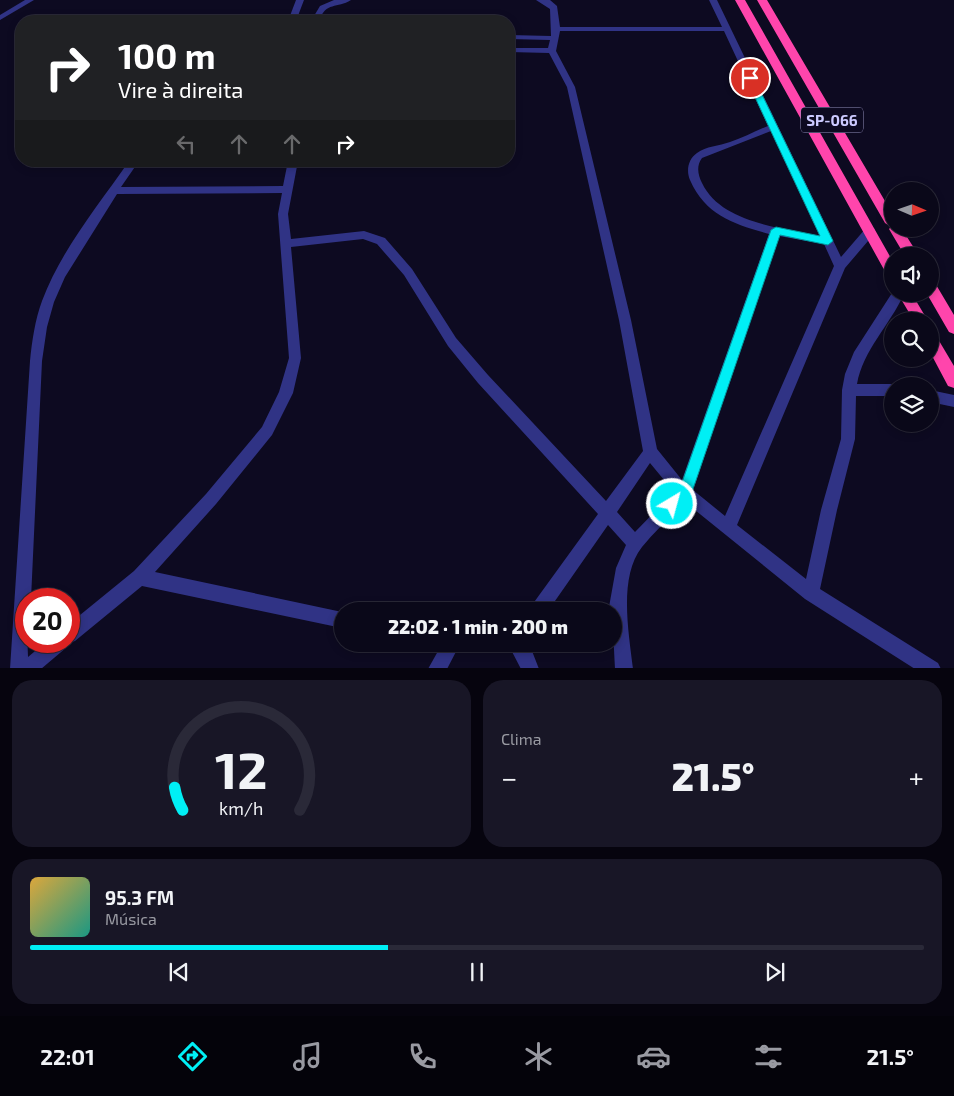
<!DOCTYPE html>
<html lang="pt">
<head>
<meta charset="utf-8">
<style>
  body { margin:0; font-family:"Exo 2",sans-serif; background:#181626; color:#f1f3f6; height:100vh; display:flex; flex-direction:column; font-size:19px; white-space:nowrap }
  * { box-sizing:border-box; margin:0 }
  p { font-size:16px; color:#999aa2 }
  .icon { flex:none; width:28px; height:28px; fill:none; stroke:currentColor; stroke-width:2; stroke-linecap:round; stroke-linejoin:round }
  .map { position:relative; height:668px; overflow:hidden }
  .sheet { display:flex; flex-direction:column; gap:12px; padding:12px; background:#06040e; flex:1 }
  .sheet>* { flex:none }
  .guide { position:absolute; left:15px; top:15px; width:500px; height:152px; border-radius:20px; box-shadow:0 2px 8px #0003,0 0 0 1px #2a2938; background:#202124; color:#fff; overflow:hidden }
  .needle { width:32px; rotate:92deg }
  .controls { position:absolute; left:884px; top:182px; display:grid; gap:10px }
  .controls a { display:grid; place-items:center; width:55px; height:55px; border-radius:50%; background:#0a0819; box-shadow:0 2px 8px #0003,0 0 0 1px #2a2938; font-size:25px }
  .speed { position:absolute; left:15px; top:588px; display:flex; gap:10px; font-size:25px; font-weight:700; text-align:center }
  .speed>* { display:grid; place-content:center; width:65px; height:65px; border-radius:50%; background:#0a0819; box-shadow:0 2px 8px #0003,0 0 0 1px #2a2938; line-height:1 }
  .speed .limit { border:8px solid #d22; background:#fff; color:#111 }
  .pin { position:absolute; display:grid; place-items:center; width:42px; height:42px; color:#fff; margin:-21px; border:2px solid #fff; border-radius:50%; box-shadow:0 1px 5px #0007 }
  .me { position:absolute; width:55px; margin:-28px; rotate:37deg; stroke-linejoin:round; filter:drop-shadow(0 0 4px #0008) }
  .turn { display:flex; align-items:center; gap:18px; height:105px; padding:0 20px; font-size:22px }
  .turn .icon { width:65px; height:65px; stroke-width:2.5 }
  .turn b { display:block; font-size:35px; line-height:42px }
  .lanes { display:flex; align-items:center; height:48px; padding:0 20px; background:#0003; justify-content:center; gap:25px; direction:ltr }
  .lanes .off { opacity:.35 }
  .big { font-size:38px; font-weight:800; line-height:1.1 }
  .sheet .widget { flex:1; display:flex; flex-direction:column; justify-content:center; gap:8px; min-width:0; padding:0 18px; border-radius:20px; background:#181626 }
  .sheet .dial { align-items:center; gap:0 }
  .dial svg { height:130px; overflow:visible; fill:none; stroke:#2a2938; stroke-width:7; stroke-linecap:round; text-anchor:middle }
  .dial text { fill:#f1f3f6; stroke:none }
  .song { display:flex; align-items:center; gap:15px }
  .cover { width:60px; height:60px; border-radius:8px; background:linear-gradient(135deg,hsl(40 70% 55%),hsl(170 70% 35%)) }
  .played { height:5px; border-radius:2px; background:linear-gradient(90deg,#00eff5 40%,#2a2938 40%) }
  .keys { display:flex; justify-content:space-around; direction:ltr }
  .heat { display:flex; justify-content:space-between; align-items:center; font-size:28px; direction:ltr }
  .sheet .tiles { flex:1; display:grid; gap:12px; grid-template-columns:1fr 1fr }
  .widget:last-child { grid-column:span 2 }
  .trip { position:absolute; left:334px; top:602px; width:288px; height:50px; border-radius:25px; background:#0a0819; box-shadow:0 2px 8px #0003,0 0 0 1px #2a2938; font-weight:800; line-height:50px; text-align:center }
  .tab-bar { display:flex; height:80px; justify-content:space-around; align-items:center; background:#04030a; color:#999aa2 }
  .tab-bar .icon { width:35px; height:35px }
  .tab-bar .current { color:#00eff5 }
  .tab-bar b { font-size:22px; color:#f1f3f6 }
  .map>svg:first-child { display:block }
  .lines { fill:none; stroke-linecap:round; stroke-linejoin:round }
  .minor { fill:#303385; fill-rule:evenodd }
  .highway { fill:#ff45ac; fill-rule:evenodd }
  .route { fill:#00eff5; stroke:#009b9f }
  .labels { text-anchor:middle; dominant-baseline:central; stroke-width:5; stroke-linejoin:round; paint-order:stroke }
  .shield { fill:#0d0a21; stroke:#9390bc; stroke-width:1 }
  .shield-label { font-size:15px; font-weight:bold; fill:#cccaff }
</style>
</head>
<body>
<div class="map">
<svg width="954" height="669" viewBox="0 0 954 669">
  <rect width="100%" height="100%" fill="#0d0a21"/>
  <g class="lines">
    <path class="minor" d="M25 0H34L0 20V15Z
      M296 0H304L296 21H288Z
      M334 0H351C337 9 326 1 319 21H311L320 6Z
      M536 0H550L557 6 560 27H722L709 0H717L841 257 866 228H874L875 231 874 234 845 268 737 525 806 579 821 510 841 439 842 390 845 374 854 352 892 293 904 294C890 325 863 350 857 384H892L897 386H892V396H856L855 439 837 510 820 589 938 663 941 669H915L805 599 685 502C671 517 655 531 642 547 618 577 629 634 633 669H615L612 611H609V607L616 568 626 545 608 525 548 611H530L532 605 598 514 478 383 448 346 404 275 377 244 363 239 291 247 301 358 293 393 272 435 216 504 155 572 342 612V628L142 586 75 641 69 643 67 647 41 669H10L30 361C32 341 35 320 42 301 61 250 98 206 129 161H139L121 187 283 186 288 161H298L288 214 291 239 364 231 385 238 412 269 456 338 488 375 606 501 643 451 619 320 567 87 549 53 509 52V48H548L550 40 509 39V35L551 36 550 9ZM560 31H724L768 126C755 131 743 138 730 142 719 146 706 146 697 153 688 159 686 171 690 180 706 216 734 224 769 234L682 480 657 449 631 320 575 87 556 51ZM771 131 820 236C782 228 721 223 702 183 698 175 696 166 702 158ZM282 193 278 214 289 358 279 392 262 427 206 494 134 571 69 624V641H47L28 657 26 599H31L42 361 47 327 54 302 65 277 117 194ZM779 236 824 244 834 266 725 516 693 490ZM650 463 674 492 635 532 617 512Z
      M930 390 954 395V407L930 402Z
      M442 644H460L447 669H428Z
      M508 644H527L532 651 539 669H521Z"/>
    <path class="highway" d="M735 0H745L892 260V276L887 275Z
      M757 0H767L892 213V229H902L919 256H905L889 229 891 227 885 223Z
      M930 282 935 283 954 315V334L949 332 927 294H930Z
      M898 294H912L928 321H914Z
      M930 332 935 334 954 366V388L948 386 930 352Z"/>
  </g>
  <path class="route" d="M750 76 754 78 833 241 828 245 780 235 692 492 677 509 672 511 668 509 666 504 680 488 771 230 776 227 820 236 746 78Z"/>
  <g class="labels">
    <rect class="shield" x="801" y="107.5" width="62" height="25" rx="4"/>
    <g class="shield-label">
      <text x="832" y="120">SP-066</text>
    </g>
  </g>
</svg>
<div class="controls">
<a><svg class="needle" viewBox="-14 -14 28 28"><path d="M0-13l5 13h-10z" fill="#e53935"/><path d="M0 13l5-13h-10z" fill="#999aa2"/></svg></a>
<a><svg class="icon" aria-label="sound" viewBox="0 0 24 24"><path d="M4 9h4l5-4v14l-5-4H4zM17 9q2 3 0 6"/></svg></a>
<a><svg class="icon" aria-label="search" viewBox="0 0 24 24"><circle cx="10" cy="10" r="6"/><path d="M15 15l6 6"/></svg></a>
<a><svg class="icon" aria-label="layers" viewBox="0 0 24 24"><path d="M12 4l9 5-9 5-9-5zM3 14l9 5 9-5"/></svg></a>
</div>
<div class="speed"><div class="limit">20</div></div>
<div class="pin" style="left:750px;top:78px;background:#d93025"><svg class="icon" aria-label="arrive" viewBox="0 0 24 24"><path d="M6 21V4h12l-3 4 3 4H6"/></svg></div>
<svg class="me" style="left:672px;top:504px" viewBox="-20 -20 40 40"><circle r="17" fill="#00eff5" stroke="#fff" stroke-width="3"/><path d="M0-11L8 9 0 5-8 9z" fill="#fff"/></svg>
<div class="trip">22:02 · 1 min · 200 m</div>
<div class="guide">
<div class="turn"><svg class="icon" aria-label="right" viewBox="0 0 24 24"><path d="M7 20v-9h11M14 6l5 5-5 5"/></svg><div><b>100 m</b>Vire à direita</div></div>
<div class="lanes"><svg class="icon off" aria-label="left" viewBox="0 0 24 24"><path d="M17 20v-9H6M10 6l-5 5 5 5"/></svg><svg class="icon off" aria-label="ahead" viewBox="0 0 24 24"><path d="M12 20V5M6 11l6-6 6 6"/></svg><svg class="icon off" aria-label="ahead" viewBox="0 0 24 24"><path d="M12 20V5M6 11l6-6 6 6"/></svg><svg class="icon" aria-label="right" viewBox="0 0 24 24"><path d="M7 20v-9h11M14 6l5 5-5 5"/></svg></div>
</div>
</div>
<section class="sheet">
<div class="tiles">
<div class="widget dial"><svg viewBox="0 0 100 80">
<path d="M14 69A42 42 0 1 1 86 69"/>
<path d="M14 69A42 42 0 0 1 9 55" stroke="#00eff5"/>
<text x="50" y="56" font-size="32" font-weight="700">12</text>
<text x="50" y="72" font-size="11">km/h</text>
</svg></div>
<div class="widget"><p>Clima</p>
<div class="heat"><a>−</a><b class="big">21.5°</b><a>+</a></div>
</div>
<div class="widget">
<div class="song"><i class="cover"></i><div><b>95.3 FM</b><p>Música</p></div></div>
<div class="played"></div>
<div class="keys"><svg class="icon" aria-label="previous" viewBox="0 0 24 24"><path d="M18 5L8 12l10 7zM5 5v14"/></svg><svg class="icon" aria-label="pause" viewBox="0 0 24 24"><path d="M8 5v14M16 5v14"/></svg><svg class="icon" aria-label="next" viewBox="0 0 24 24"><path d="M6 5l10 7-10 7zM19 5v14"/></svg></div>
</div>
</div>
</section>
<nav class="tab-bar">
<b>22:01</b>
<svg class="icon current" aria-label="directions" viewBox="0 0 24 24"><path d="M12 3l9 9-9 9-9-9zM9 14v-3h6M13 9l2 2-2 2"/></svg>
<svg class="icon" aria-label="music" viewBox="0 0 24 24"><path d="M9 18V5l10-2v13"/><circle cx="6" cy="18" r="3"/><circle cx="16" cy="16" r="3"/></svg>
<svg class="icon" aria-label="phone" viewBox="0 0 24 24"><path d="M5 4h4l2 5-3 2q2 4 5 5l2-3 5 2v4C11 20 4 13 5 4z"/></svg>
<svg class="icon" aria-label="climate" viewBox="0 0 24 24"><path d="M12 3v18M4 7l16 10M4 17L20 7"/></svg>
<svg class="icon" aria-label="car" viewBox="0 0 24 24"><path d="M5 17H2v-5l4-1 3-4h7l3 4 3 1v5h-3M9 17h6M6 11h13"/><circle cx="7" cy="17" r="2"/><circle cx="17" cy="17" r="2"/></svg>
<svg class="icon" aria-label="filters" viewBox="0 0 24 24"><path d="M4 7h16M4 17h16"/><circle cx="9" cy="7" r="2"/><circle cx="15" cy="17" r="2"/></svg>
<b>21.5°</b>
</nav>
</body>
</html>
